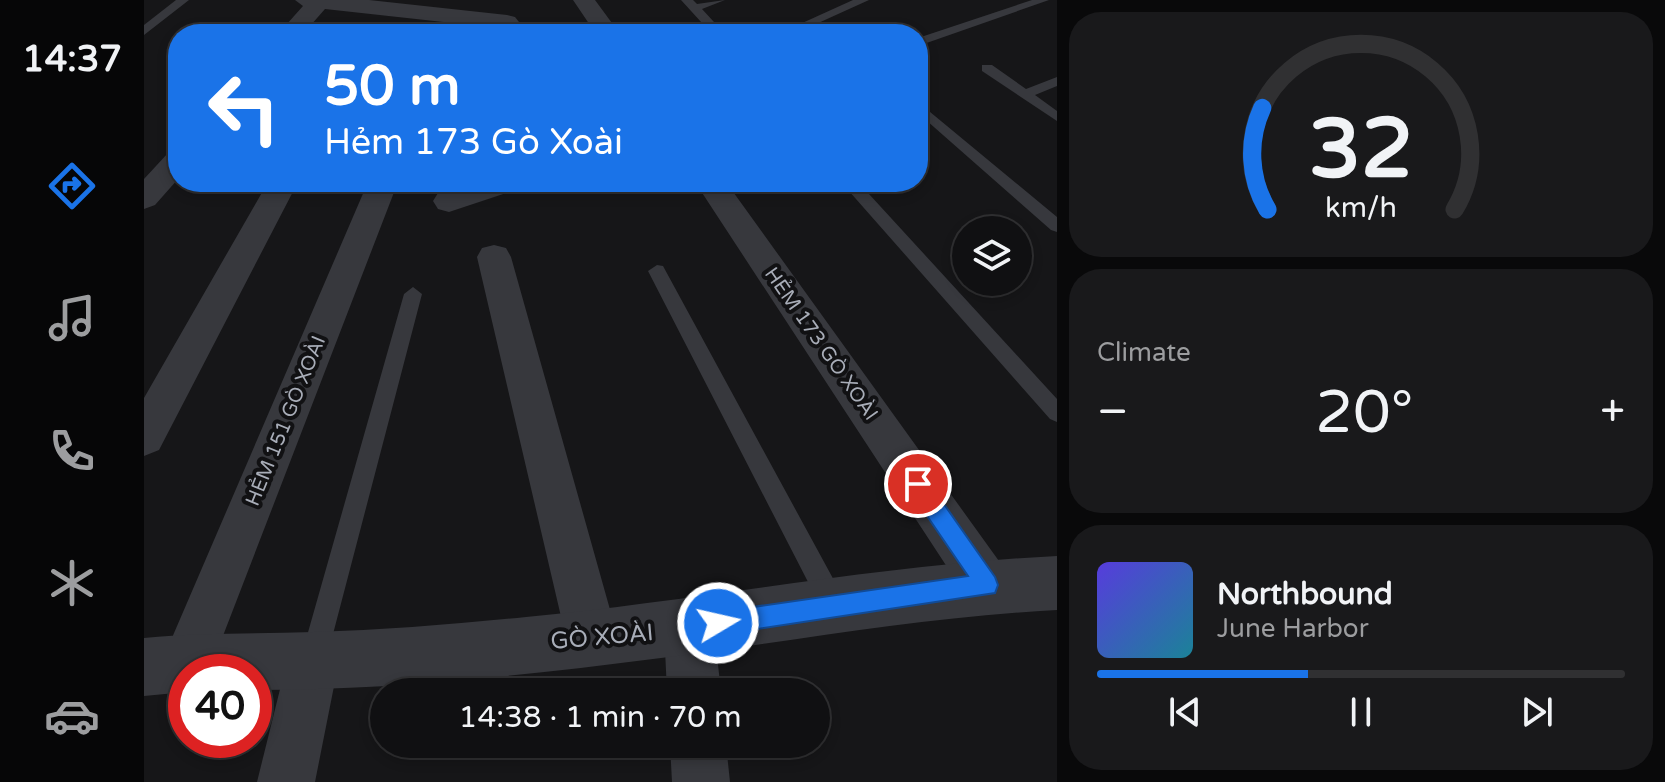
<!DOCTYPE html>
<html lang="en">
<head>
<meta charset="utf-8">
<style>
  body { margin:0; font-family:"Varela Round",sans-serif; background:#19191b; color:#f1f3f6; height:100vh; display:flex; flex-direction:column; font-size:30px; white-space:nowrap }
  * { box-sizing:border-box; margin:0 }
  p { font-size:26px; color:#9c9d9f }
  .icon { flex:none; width:44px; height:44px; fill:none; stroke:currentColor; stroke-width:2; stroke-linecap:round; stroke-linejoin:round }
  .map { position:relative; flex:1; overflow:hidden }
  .sheet { display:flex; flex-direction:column; gap:12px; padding:12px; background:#09090a; width:608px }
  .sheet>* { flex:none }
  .hud { position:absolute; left:24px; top:24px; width:760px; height:168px; border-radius:32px; box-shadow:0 4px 12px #0003,0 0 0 2px #303032; background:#1a73e8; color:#fff; overflow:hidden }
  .controls { position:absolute; left:808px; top:216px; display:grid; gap:16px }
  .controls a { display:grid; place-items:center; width:80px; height:80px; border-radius:50%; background:#101012; box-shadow:0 4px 12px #0003,0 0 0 2px #303032; font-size:40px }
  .speed { position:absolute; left:24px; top:654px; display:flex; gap:16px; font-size:40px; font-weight:700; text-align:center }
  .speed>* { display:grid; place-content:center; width:104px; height:104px; border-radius:50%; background:#101012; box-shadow:0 4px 12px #0003,0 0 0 2px #303032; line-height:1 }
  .speed .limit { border:12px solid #d22; background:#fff; color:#111 }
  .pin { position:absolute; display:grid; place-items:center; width:68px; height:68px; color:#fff; margin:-34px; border:4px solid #fff; border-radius:50%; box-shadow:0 2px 8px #0007 }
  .me { position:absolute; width:88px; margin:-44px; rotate:81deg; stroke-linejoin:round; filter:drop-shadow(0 0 6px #0008) }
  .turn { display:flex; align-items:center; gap:28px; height:168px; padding:0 24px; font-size:36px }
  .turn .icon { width:104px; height:104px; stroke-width:2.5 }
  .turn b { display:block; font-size:56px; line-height:68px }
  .big { font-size:60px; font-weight:600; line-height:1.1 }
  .sheet .tile { flex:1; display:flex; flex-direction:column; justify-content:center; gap:12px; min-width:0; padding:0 28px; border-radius:32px; background:#19191b }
  .sheet .dial { align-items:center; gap:0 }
  .dial svg { height:208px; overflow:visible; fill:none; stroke:#303032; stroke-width:7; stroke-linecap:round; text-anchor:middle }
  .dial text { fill:#f1f3f6; stroke:none }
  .song { display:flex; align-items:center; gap:24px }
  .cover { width:96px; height:96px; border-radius:12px; background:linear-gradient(135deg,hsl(250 70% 55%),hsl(190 70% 35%)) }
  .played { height:8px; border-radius:4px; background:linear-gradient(90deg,#1a73e8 40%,#303032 40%) }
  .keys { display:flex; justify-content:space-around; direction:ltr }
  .heat { display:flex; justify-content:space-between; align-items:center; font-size:44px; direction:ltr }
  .trip { position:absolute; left:226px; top:678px; width:460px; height:80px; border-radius:40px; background:#101012; box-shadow:0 4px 12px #0003,0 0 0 2px #303032; font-weight:600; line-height:80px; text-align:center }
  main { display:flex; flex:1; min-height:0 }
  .tab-bar { display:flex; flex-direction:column; width:144px; justify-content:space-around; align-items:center; background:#060607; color:#9c9d9f }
  .tab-bar .icon { width:56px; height:56px }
  .tab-bar .current { color:#1a73e8 }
  .tab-bar b { font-size:36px; color:#f1f3f6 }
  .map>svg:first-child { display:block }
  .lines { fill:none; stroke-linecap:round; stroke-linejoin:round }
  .service { fill:#37383d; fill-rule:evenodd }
  .minor { fill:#37383d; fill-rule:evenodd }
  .tertiary { fill:#37383d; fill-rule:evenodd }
  .route { fill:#1a73e8; stroke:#114b97; stroke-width:2 }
  .labels { text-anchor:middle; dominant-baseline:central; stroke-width:8; stroke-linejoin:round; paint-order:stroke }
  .street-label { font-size:20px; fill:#a8adb8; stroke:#111113 }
  .near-street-label { font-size:24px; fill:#a8adb8; stroke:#111113 }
</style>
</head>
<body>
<main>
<nav class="tab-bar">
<b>14:37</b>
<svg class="icon current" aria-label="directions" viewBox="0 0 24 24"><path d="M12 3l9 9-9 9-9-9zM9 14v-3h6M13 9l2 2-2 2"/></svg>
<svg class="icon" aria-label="music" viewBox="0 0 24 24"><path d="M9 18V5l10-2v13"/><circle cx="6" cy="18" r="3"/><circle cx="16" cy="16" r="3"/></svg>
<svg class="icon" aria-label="phone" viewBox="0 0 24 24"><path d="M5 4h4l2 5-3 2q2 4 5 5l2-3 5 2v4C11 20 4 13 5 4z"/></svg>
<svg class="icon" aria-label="climate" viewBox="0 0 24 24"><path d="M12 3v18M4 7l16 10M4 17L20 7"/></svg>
<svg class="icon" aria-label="car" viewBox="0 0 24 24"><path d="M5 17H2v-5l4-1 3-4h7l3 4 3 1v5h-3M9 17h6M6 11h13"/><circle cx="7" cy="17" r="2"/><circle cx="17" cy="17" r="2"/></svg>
</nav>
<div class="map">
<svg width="913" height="782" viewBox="0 0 913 782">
  <rect width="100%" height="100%" fill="#161618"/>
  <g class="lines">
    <path class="service" d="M32 0H45L0 35V25Z
      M537 0H549L553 4 581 0 558 9 581 34H568Z
      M709 0H725L650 34H634Z
      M888 0H905L774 46V38Z
      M325 14 331 17 320 34H308L321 15Z
      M838 65H848L882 89 913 77V86L891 95 913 111V121L838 71Z
      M774 102 913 217V232L907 230 774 113Z
      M697 182H714L913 399V422L906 419Z
      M513 265 519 266 698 595 701 604 698 613 689 616 680 613 504 271Z
      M269 287 278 294 183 657 179 666 170 670 161 666 157 657 260 294Z"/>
    <path class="minor" d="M151 0H225L363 15 371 17 375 22 371 27 363 29 181 9 159 34H134L159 6Z
      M429 0H451L476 34H452Z
      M34 151V179L11 205 0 209V179L24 153Z
      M124 182H154L15 450 0 456V398Z
      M224 182H254L65 672H42V686L26 679 18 661Z
      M330 182H378L374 189 305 212 294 209 289 201 294 193Z
      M551 182H582L860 568 867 585 860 602 843 609 826 602Z
      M350 245 362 248 367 257 474 638 466 656 448 664 430 656 422 638 333 257 338 248Z
      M545 603 563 610 570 628 577 692H523L520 628 527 610Z
      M169 635 187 643 195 661 171 782H113L143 661 151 643Z
      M526 744H582L586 782H528Z"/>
    <path class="tertiary" d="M913 556V610C777 617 644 642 509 659 377 676 243 690 110 690V672H42V692L0 696V638C57 632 113 634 170 632 241 630 311 624 382 617 559 600 735 565 913 556Z"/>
  </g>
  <path class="route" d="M774 474 781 477 851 577 854 585 851 593 574 635 566 632 563 623 566 615 574 612 824 576 766 491 764 484 766 477Z"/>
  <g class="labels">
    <g class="street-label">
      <text transform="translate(677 344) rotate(55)">HẺM 173 GÒ XOÀI</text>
      <text transform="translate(142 421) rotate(-68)">HẺM 151 GÒ XOÀI</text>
    </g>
    <g class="near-street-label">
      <text transform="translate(458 637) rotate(-5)">GÒ XOÀI</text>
    </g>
  </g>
</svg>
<div class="controls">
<a><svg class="icon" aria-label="layers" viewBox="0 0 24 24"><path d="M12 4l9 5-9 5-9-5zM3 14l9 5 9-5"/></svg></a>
</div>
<div class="speed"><div class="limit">40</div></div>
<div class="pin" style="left:774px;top:484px;background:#d93025"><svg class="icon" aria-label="arrive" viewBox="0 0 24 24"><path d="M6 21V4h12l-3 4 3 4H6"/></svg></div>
<svg class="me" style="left:574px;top:623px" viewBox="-20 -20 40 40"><circle r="17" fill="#1a73e8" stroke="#fff" stroke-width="3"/><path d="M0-11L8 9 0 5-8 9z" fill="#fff"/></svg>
<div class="trip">14:38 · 1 min · 70 m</div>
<div class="hud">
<div class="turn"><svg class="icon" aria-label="left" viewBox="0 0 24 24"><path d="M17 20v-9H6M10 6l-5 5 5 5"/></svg><div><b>50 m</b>Hẻm 173 Gò Xoài</div></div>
</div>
</div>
<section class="sheet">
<div class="tile dial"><svg viewBox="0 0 100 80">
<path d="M14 69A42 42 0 1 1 86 69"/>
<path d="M14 69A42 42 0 0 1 12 30" stroke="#1a73e8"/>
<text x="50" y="56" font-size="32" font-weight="700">32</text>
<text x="50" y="72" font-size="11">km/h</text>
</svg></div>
<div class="tile"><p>Climate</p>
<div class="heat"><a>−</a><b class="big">20°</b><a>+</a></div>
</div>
<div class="tile">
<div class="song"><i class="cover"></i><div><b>Northbound</b><p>June Harbor</p></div></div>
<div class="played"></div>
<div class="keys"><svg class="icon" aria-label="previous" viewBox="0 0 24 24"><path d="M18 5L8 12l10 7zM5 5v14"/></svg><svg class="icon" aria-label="pause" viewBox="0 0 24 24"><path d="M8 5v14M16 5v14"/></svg><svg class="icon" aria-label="next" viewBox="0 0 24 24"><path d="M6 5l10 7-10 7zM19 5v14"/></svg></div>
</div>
</section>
</main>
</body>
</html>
